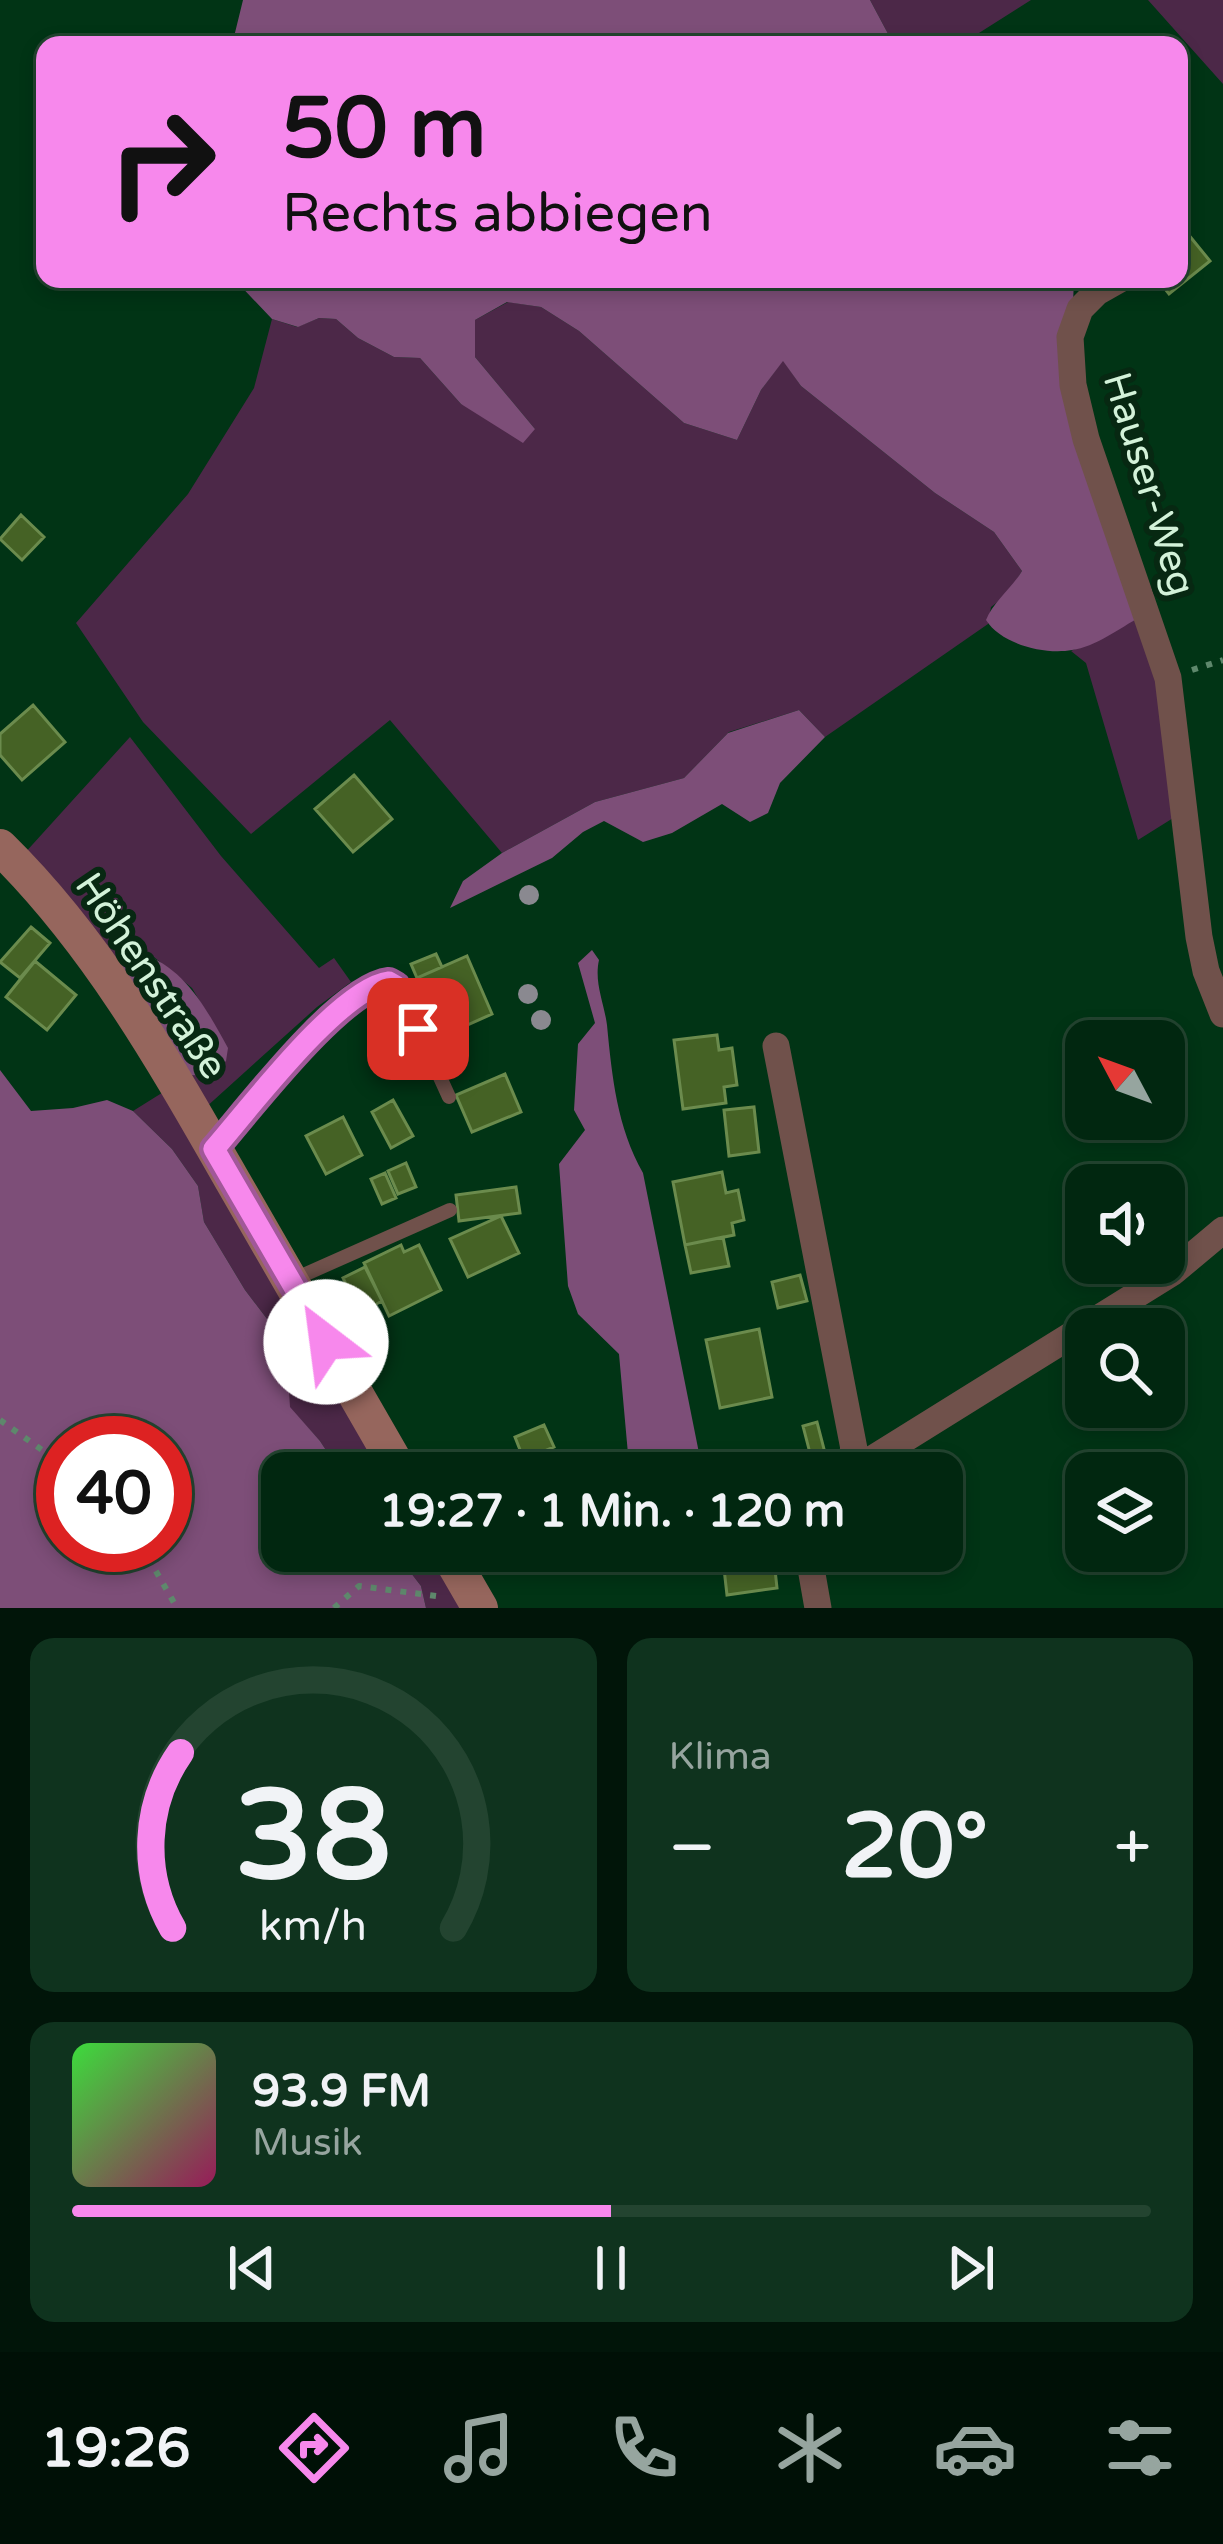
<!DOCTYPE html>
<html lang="de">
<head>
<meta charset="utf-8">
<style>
  body { margin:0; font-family:"Varela Round",sans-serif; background:#0f331e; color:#f1f3f6; height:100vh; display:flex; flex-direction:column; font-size:45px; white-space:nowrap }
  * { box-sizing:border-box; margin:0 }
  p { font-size:39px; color:#96a59f }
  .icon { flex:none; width:66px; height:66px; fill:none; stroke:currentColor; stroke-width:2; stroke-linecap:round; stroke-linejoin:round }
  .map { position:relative; height:1608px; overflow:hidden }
  .drawer { display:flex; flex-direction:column; gap:30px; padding:30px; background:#011509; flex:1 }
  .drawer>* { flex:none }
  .top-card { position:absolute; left:36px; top:36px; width:1152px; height:252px; border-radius:24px; box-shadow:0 6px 18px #0003,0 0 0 3px #234430; background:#f788ec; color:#111; overflow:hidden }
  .needle { width:78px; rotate:311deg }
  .tools { position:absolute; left:1065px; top:1020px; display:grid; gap:24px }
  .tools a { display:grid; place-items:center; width:120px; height:120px; border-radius:24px; background:#012710; box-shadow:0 6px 18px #0003,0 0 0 3px #234430; font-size:60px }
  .speed { position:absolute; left:36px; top:1416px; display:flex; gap:24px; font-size:60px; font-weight:700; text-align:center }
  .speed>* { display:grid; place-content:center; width:156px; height:156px; border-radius:50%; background:#012710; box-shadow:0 6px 18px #0003,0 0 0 3px #234430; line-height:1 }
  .speed .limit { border:18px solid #d22; background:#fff; color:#111 }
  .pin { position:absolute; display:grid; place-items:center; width:102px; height:102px; color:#fff; margin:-51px; border-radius:24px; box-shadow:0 6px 18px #0006 }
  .me { position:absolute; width:132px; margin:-66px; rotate:330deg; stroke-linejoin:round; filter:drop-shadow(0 0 9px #0008) }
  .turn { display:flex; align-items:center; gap:42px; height:252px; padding:0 48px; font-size:54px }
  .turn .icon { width:156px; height:156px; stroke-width:2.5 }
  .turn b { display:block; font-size:84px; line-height:102px }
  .big { font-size:90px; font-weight:800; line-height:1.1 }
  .drawer .tile { flex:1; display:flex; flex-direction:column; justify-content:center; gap:18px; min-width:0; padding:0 42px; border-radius:24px; background:#0f331e }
  .drawer .dial { align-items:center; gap:0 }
  .dial svg { height:312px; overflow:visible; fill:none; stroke:#234430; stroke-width:7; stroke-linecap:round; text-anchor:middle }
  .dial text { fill:#f1f3f6; stroke:none }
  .song { display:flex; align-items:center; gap:36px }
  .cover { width:144px; height:144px; border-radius:18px; background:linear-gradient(135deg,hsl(120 70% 55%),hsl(330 70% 35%)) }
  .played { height:12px; border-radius:6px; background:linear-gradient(90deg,#f788ec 50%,#234430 50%) }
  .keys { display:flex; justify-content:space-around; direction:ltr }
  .heat { display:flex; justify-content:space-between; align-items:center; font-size:66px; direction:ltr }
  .drawer .tiles { flex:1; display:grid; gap:30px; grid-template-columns:1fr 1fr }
  .tile:last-child { grid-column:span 2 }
  .trip { position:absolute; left:261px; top:1452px; width:702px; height:120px; border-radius:24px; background:#012710; box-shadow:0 6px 18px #0003,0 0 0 3px #234430; font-weight:800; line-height:120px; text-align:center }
  .dock { display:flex; height:192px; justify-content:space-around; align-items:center; background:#001006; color:#96a59f }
  .dock .icon { width:84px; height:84px }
  .dock .on { color:#f788ec }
  .dock b { font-size:54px; color:#f1f3f6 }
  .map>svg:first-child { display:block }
  .green { fill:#4c2848 }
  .forest { fill:#7d4e78; fill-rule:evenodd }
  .building { fill:#456225; stroke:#6b8b4d; stroke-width:3 }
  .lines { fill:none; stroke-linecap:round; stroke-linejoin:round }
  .path { stroke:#5e886c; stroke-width:6; stroke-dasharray:6 9; stroke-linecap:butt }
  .lane { stroke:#70514b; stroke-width:14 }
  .street { stroke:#70514b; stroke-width:27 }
  .secondary { stroke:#96665d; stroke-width:36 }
  .tree { fill:#8a8990 }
  .route-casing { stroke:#a15899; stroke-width:30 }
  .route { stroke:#f788ec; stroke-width:21 }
  .labels { text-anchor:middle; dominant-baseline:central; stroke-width:12; stroke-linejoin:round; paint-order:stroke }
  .street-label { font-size:39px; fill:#d3f2d9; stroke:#072812 }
</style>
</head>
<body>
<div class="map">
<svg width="1223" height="1608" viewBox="0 0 1223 1608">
  <rect width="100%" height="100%" fill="#013415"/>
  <path class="green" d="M870 0H1031L960 45H894Z
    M1148 0H1223V84Z
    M508 302 541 307 579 331 684 423 737 440 761 390 783 360 801 386 935 493 994 532 1022 571 1008 594 991 607 988 624 825 737 799 710 729 732 684 778 595 802 502 853 390 720 251 834 143 722 76 623 188 494 254 388 272 319 297 327 319 318 336 319 358 338 394 357 420 358 461 404 535 429 475 357V320Z
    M1140 617 1161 680 1178 815 1138 840 1086 663 1071 651Z
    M130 737 221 856 319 968 334 958 351 982 317 1007 204 1109 182 1074 220 1035 192 988 154 957 140 953 115 968 23 855Z
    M165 1091 387 1473H341L320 1441 289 1407 287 1361 277 1332 245 1290 204 1222 198 1186 172 1149 133 1111Z
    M394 1551H432L465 1608H426L421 1586Z"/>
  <path class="forest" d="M243 0H870L894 45H232Z
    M234 279H1074L1073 304 1063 336 1140 617C1120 628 1095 647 1072 650 1044 655 1001 644 986 620 993 602 1011 589 1022 571L994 532 935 493 801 386 783 361 761 390 737 440 684 423 579 331 541 307 507 302 475 320V357L535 429 523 443 461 404 420 358 394 357 358 338 336 319 319 318 298 327 272 319Z
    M799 710 825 737 780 783 768 813 750 822 722 804 672 833 643 842 604 821 583 832 552 858 450 908 463 881 502 853 595 802 684 778 728 733Z
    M592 950 599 960C594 983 604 1002 607 1025 612 1077 617 1127 643 1173L703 1473H636L628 1454 619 1354 578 1314 568 1286 559 1164 585 1130 574 1110 578 1044 595 1023 578 963Z
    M140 953C185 967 207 1010 228 1048L226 1061C212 1075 201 1077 182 1074L115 968Z
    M0 1070 31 1111 73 1108 107 1100 133 1111 172 1149 198 1186 204 1222 245 1290 277 1332 287 1361 290 1407 320 1441 341 1473H282V1551H394L421 1586 426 1608H0ZM165 1443V1545H63V1443Z"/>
  <path class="building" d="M1179 223 1210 261 1169 294 1157 279H1179Z
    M21 515 44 537 22 560 0 539Z
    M33 705 65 742 22 780 0 755V734Z
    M354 775 392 819 353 852 315 809Z
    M31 927 50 943 20 978 0 962Z
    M436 954 442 967 417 978 411 964Z
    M467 956 492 1014 445 1035 417 978Z
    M35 961 76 995 47 1030 6 997Z
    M717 1035 719 1050 732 1048 737 1085 724 1087 726 1103 683 1109 674 1040Z
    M505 1074 521 1112 472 1132 456 1095Z
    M393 1100 413 1136 391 1148 372 1112Z
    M754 1107 759 1152 729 1156 724 1110Z
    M343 1117 362 1155 326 1174 306 1136Z
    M406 1163 416 1187 398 1194 388 1171Z
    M722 1172 726 1193 738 1190 744 1220 732 1223 734 1235 685 1245 673 1182Z
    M385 1173 396 1198 382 1204 371 1179Z
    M516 1187 520 1213 459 1221 456 1195Z
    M501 1216 519 1253 468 1277 450 1239Z
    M723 1237 729 1266 691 1273 685 1245Z
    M401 1245 404 1252 419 1245 441 1290 389 1316 364 1263Z
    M365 1267 382 1301 360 1313 343 1278Z
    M800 1275 807 1301 778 1308 772 1282Z
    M759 1329 772 1397 720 1408 706 1340Z
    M817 1422 825 1453 811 1457 803 1426Z
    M544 1425 554 1447 524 1460 515 1437Z
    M722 1551H773L777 1588 727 1595Z"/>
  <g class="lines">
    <path class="path" d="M1192 670 1223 660
      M0 1420 63 1465
      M141 1545 177 1608
      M334 1608 359 1586 436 1596"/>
    <path class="lane" d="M216 1147C265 1091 314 1015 383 982L396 986 403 996 449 1097
      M290 1281 450 1210"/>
    <path class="street" d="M1120 279 1097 292 1080 309 1070 337 1073 385 1086 439 1168 678 1199 937 1206 971 1223 1014
      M776 1046 854 1449 846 1473
      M850 1473 1173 1272 1223 1230
      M813 1551 812 1574 818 1608"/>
    <path class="secondary" d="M0 847C97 942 164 1061 231 1178 288 1276 344 1375 401 1473
      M447 1551 480 1608"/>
  </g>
  <g class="tree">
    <circle cx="529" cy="895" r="10"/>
    <circle cx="528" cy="994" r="10"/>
    <circle cx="541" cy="1020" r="10"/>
  </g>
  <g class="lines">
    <g class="route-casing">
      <path id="route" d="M326 1342 214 1149C249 1109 340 988 389 982L396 986 418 1029"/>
    </g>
    <use href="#route" class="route"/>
  </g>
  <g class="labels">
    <g class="street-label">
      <text transform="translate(1149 484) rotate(73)">Hauser-Weg</text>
      <text transform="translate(151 976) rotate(56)">Höhenstraße</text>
    </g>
  </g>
</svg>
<div class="tools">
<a><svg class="needle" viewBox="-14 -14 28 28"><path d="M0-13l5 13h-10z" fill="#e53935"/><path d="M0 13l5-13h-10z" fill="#96a59f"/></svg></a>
<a><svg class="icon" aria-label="sound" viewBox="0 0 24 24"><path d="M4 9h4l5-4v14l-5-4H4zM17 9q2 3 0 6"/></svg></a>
<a><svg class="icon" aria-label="search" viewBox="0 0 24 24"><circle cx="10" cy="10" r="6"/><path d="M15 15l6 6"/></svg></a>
<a><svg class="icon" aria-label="layers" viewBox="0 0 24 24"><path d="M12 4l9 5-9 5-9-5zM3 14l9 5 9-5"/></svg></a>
</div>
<div class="speed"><div class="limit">40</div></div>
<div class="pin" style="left:418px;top:1029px;background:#d93025"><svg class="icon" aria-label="arrive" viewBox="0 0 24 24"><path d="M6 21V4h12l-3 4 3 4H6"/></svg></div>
<svg class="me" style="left:326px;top:1342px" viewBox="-20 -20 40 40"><circle r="19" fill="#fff"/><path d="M0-13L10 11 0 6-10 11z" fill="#f788ec"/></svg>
<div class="trip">19:27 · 1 Min. · 120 m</div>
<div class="top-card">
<div class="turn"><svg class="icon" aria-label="right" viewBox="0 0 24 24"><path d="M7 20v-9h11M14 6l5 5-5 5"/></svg><div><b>50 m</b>Rechts abbiegen</div></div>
</div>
</div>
<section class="drawer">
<div class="tiles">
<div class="tile dial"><svg viewBox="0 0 100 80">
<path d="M14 69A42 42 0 1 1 86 69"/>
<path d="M14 69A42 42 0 0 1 16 24" stroke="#f788ec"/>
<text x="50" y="56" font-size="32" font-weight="700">38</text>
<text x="50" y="72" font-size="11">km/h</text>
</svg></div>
<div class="tile"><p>Klima</p>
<div class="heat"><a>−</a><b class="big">20°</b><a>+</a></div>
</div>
<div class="tile">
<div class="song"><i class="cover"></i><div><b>93.9 FM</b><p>Musik</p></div></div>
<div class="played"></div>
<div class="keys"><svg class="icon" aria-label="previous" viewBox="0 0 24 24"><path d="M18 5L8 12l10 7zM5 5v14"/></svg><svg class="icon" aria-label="pause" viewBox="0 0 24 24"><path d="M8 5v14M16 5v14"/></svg><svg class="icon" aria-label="next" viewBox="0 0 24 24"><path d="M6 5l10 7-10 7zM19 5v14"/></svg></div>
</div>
</div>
</section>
<nav class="dock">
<b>19:26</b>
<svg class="icon on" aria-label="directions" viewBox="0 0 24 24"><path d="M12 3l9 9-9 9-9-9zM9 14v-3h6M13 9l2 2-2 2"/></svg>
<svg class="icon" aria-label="music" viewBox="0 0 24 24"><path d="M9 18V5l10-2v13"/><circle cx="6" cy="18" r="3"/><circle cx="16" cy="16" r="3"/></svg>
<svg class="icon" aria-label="phone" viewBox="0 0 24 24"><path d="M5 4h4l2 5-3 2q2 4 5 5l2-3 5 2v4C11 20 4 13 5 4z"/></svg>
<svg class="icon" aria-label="climate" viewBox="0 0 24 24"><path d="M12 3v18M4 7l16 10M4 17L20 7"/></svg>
<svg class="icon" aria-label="car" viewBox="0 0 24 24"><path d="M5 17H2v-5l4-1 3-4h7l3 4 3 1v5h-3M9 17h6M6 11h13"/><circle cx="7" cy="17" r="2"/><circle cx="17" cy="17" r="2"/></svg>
<svg class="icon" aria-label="filters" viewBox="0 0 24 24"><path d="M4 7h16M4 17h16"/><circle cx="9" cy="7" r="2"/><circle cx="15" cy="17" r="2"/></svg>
</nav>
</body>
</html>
